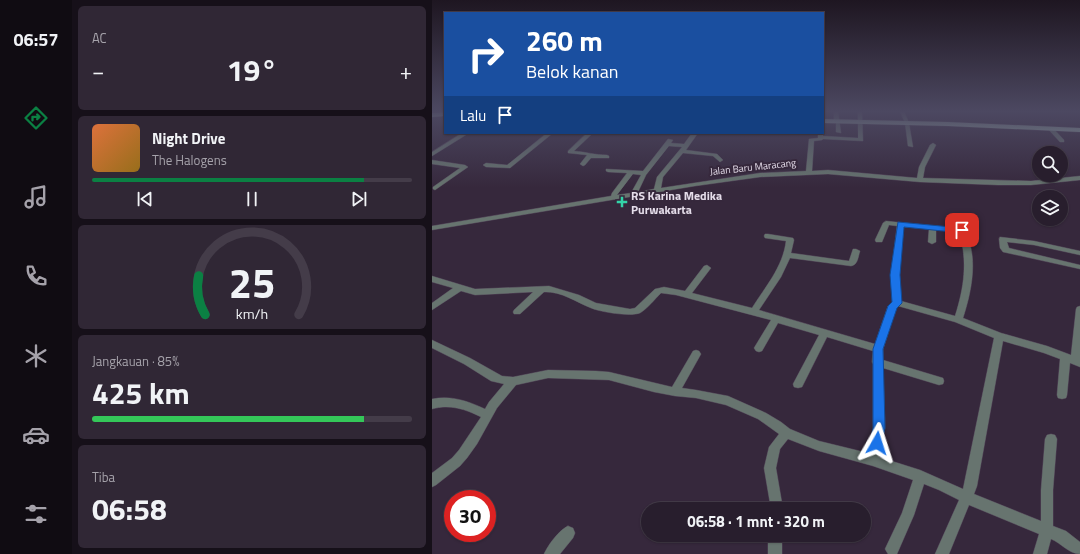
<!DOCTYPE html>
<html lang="id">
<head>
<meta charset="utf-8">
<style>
  body { margin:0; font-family:"Titillium Web",sans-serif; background:#302735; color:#f1f3f6; height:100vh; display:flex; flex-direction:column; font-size:15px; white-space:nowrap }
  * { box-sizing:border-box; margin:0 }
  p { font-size:13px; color:#a5a2aa }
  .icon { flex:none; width:22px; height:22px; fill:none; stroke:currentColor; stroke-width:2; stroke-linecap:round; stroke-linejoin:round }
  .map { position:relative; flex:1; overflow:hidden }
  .details { display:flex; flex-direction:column; gap:6px; padding:6px; background:#161019; width:360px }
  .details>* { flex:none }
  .top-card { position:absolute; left:12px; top:12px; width:380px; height:122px; border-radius:0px; box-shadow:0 1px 3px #0004,0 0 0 1px #443c49; background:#1a4fa0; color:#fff; overflow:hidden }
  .controls { position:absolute; left:600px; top:146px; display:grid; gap:8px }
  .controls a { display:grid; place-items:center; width:36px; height:36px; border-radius:50%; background:#281e2d; box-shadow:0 1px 3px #0004,0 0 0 1px #443c49; font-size:20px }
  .speed { position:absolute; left:12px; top:490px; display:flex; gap:8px; font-size:20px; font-weight:700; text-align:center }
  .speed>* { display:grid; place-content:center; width:52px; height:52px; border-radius:50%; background:#281e2d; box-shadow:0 1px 3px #0004,0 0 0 1px #443c49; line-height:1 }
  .speed .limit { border:6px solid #d22; background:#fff; color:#111 }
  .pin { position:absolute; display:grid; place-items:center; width:34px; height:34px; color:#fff; margin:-17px; border-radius:8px; box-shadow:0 2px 6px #0006 }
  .me { position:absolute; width:44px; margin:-22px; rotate:6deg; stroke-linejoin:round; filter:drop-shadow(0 0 3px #0008) }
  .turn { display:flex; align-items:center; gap:14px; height:84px; padding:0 16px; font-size:18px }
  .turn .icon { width:52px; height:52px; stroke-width:2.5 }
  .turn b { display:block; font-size:28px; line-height:34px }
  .then { display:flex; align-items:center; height:38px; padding:0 16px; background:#0003; gap:8px; font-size:15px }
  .big { font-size:30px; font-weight:700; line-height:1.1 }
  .details .card { flex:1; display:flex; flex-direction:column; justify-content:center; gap:6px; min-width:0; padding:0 14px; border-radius:6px; background:#302735 }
  .details .dial { align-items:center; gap:0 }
  .dial svg { height:104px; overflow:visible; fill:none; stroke:#443c49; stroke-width:7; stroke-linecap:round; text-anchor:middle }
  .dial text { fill:#f1f3f6; stroke:none }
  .song { display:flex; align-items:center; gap:12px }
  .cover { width:48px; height:48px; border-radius:6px; background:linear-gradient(135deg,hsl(20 70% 55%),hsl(40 70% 35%)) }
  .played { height:4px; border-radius:2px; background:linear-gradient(90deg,#0b8043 85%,#443c49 85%) }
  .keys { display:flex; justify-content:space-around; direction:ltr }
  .heat { display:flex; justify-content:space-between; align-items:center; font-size:22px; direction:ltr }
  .charge { height:6px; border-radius:3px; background:linear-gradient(90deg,#34c759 85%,#443c49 0) }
  .trip { position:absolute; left:209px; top:502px; width:230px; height:40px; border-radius:20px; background:#281e2d; box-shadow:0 1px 3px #0004,0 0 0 1px #443c49; font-weight:700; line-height:40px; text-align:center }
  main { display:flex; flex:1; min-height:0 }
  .dock { display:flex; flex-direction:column; width:72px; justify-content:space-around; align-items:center; background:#100c12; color:#a5a2aa }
  .dock .icon { width:28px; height:28px }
  .dock .current { color:#0b8043 }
  .dock b { font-size:18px; color:#f1f3f6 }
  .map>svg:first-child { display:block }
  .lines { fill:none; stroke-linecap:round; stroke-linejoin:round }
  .minor-casing { stroke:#524558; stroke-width:1 }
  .major-casing { stroke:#524558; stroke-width:1 }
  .minor { fill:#67746f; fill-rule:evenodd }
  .major { fill:#9eb9ae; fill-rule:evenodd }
  .route { fill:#1a73e8; stroke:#114b97 }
  .poi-dot { fill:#33d4a8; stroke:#36283c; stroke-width:1.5 }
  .labels { text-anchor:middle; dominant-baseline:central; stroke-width:4; stroke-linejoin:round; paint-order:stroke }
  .far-street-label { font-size:10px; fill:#e5ddea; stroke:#36283c }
  .poi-label { font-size:12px; font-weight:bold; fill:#e5ddea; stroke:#36283c; text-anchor:start }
</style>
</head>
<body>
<main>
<nav class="dock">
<b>06:57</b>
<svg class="icon current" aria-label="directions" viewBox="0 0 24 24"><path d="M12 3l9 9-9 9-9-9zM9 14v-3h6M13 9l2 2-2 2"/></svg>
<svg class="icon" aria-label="music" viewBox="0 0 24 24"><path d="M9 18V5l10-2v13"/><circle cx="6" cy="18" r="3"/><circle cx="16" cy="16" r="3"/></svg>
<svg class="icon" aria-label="phone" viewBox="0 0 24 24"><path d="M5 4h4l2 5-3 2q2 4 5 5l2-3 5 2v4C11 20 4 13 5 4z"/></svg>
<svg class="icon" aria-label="climate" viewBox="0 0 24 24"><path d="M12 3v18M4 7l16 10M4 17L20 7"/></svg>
<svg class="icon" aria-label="car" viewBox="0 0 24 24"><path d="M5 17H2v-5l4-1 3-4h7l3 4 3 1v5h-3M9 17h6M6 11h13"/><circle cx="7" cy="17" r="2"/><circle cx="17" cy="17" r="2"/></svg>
<svg class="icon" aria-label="filters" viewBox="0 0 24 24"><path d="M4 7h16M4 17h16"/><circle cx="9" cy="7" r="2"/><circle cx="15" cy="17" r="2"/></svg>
</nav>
<section class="details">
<div class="card"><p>AC</p>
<div class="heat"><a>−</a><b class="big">19°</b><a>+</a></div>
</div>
<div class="card">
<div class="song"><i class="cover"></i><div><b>Night Drive</b><p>The Halogens</p></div></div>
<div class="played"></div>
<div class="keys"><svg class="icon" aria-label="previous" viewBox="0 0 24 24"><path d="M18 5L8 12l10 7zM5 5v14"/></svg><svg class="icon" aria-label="pause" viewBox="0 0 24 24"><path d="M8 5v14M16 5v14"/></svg><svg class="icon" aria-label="next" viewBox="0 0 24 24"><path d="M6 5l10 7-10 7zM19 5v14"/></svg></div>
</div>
<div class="card dial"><svg viewBox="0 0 100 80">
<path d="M14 69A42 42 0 1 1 86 69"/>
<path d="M14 69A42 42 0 0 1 9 39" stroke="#0b8043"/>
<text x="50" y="56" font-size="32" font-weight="700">25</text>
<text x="50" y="72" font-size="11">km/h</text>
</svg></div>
<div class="card"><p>Jangkauan · 85%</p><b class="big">425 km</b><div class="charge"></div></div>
<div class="card"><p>Tiba</p><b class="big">06:58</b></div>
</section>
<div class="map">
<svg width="648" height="554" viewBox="0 0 648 554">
  <rect width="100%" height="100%" fill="#36283c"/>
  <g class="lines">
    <g class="minor-casing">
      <path id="minor" d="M402 111H406L409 133 404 132V122L402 121Z
        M426 111H430L431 141 391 139 390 140 382 141 380 171 396 170 485 178 487 167 498 145 501 143 504 145 493 167 491 178 599 181 648 176V180L599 185H566L488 182 396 174 328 177 263 186 0 230V226L179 196 180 193 195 173 176 172 174 171V169L211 171 236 139 241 140 239 143 252 144 260 133H266L254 150 285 154 291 160 288 162 281 156 251 153 231 177 229 188 328 173 374 171 377 139 386 138V133L391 132V136L426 138ZM237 146 250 147 225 177 222 189 206 192 214 175ZM201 174 209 175 199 193 185 195Z
        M468 111H472L477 123 481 147 476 146 473 123Z
        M616 127H620L632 140V142H628L616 129Z
        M30 133H37L0 156V152Z
        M115 133H121L78 168 54 167 51 165 54 163 75 165Z
        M155 133H161L142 151C155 152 163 155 175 155L177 156V158H159L153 165 151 166 148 164 155 155 136 153V151Z
        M0 160 33 165 36 167 3 190 1 189V187L28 168 0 164Z
        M454 221 532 229C547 256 540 290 531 318L569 333 615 346 639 355 644 309 645 307 648 306V367L638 363 635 395 634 398 630 399 626 398 625 395 628 359 612 353 571 341 545 486 542 494 609 521V490L613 439 615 435 619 434 623 435 625 439 621 490V526L634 531 648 542V554C637 554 629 543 619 539L615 554H601L607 534 537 505 517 554H503L527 500 507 490 492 484 482 515 465 554H456L453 549 470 513 481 480 441 466 387 451 356 439 348 449 344 468 351 509H339L332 468 337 447 347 434 326 419 294 405 264 398 243 396 222 392 177 380 116 378 84 385 65 408 45 444 35 458 28 466 4 485 0 487V473L20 458 27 450 49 417C33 409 18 404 0 409V399C19 395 36 401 53 409L57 402 72 384 59 381 32 364 0 348V340L38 358 70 376 81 377 116 370 164 371 177 372 240 387 261 351 264 350 267 351 269 354 250 388 264 390 296 396 334 413 349 422 358 429 387 441 436 453 441 428V364L440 362 441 351 395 337 370 387 366 388 362 387 361 384 387 335 346 323 330 351 327 352 324 351 322 348 339 320 244 295 229 293C223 299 215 309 208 313 199 317 168 312 159 308 144 302 129 291 112 292L88 314H82L81 312 82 310 101 292 43 295 29 291 0 310V303L21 288 0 282V276L43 289 117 286 147 295 164 303 198 309 203 308 223 289 232 287 253 291 272 266 275 265 279 268 260 293 320 308C333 287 351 267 354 241L333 238 332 236 333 234H336L361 238 362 240 359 253 417 261 421 249H424L428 251C426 257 426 265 419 266L358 258 349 277 327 310 443 344 456 306 461 302 459 275 465 226 457 225 450 242H444L443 240 451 223ZM472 227 497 229 496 242 500 244 504 242V230L527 232C536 261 532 288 523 316L469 301 467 275ZM466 306 523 322 562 338 531 489 488 470 447 457 453 428 451 368 507 385 511 384 512 381 511 378 451 360V349L464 308Z
        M568 237 602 241 648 251V255L602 245 575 242 577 248 648 265V269L571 252 568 248 567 239Z
        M136 526 141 528 143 533 141 538 128 554H112C116 545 127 530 136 526Z
        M338 535H352L350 542V554H336V542Z"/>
    </g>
    <g class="major-casing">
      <path id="major" d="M13 112V116L0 117V113Z
        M391 119 516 122 648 128V132L516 126 391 123Z"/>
    </g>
    <use href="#minor" class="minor"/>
    <use href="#major" class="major"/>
  </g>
  <linearGradient id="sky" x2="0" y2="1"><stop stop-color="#1e1621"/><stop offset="0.59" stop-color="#4c4861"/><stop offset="1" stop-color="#4c4861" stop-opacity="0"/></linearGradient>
  <rect width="648" height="188" fill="url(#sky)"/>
  <path class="route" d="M466 222 530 228 534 230 530 233 472 227 468 275 470 303 465 308 451 349 453 428 449 447 445 449 440 447 438 443 441 428V349L456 306 460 302 458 275Z"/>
  <path class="poi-dot" d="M188 196h4v4h4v4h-4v4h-4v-4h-4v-4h4z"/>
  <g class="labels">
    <g class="far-street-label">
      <text transform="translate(321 167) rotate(-6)">Jalan Baru Maracang</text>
    </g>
    <g class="poi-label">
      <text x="199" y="195">RS Karina Medika<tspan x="199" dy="14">Purwakarta</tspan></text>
    </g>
  </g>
</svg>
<div class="controls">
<a><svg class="icon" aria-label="search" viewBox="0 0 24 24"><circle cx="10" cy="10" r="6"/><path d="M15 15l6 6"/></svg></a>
<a><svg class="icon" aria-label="layers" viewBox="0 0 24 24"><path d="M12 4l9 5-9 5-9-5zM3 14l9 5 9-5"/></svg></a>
</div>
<div class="speed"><div class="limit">30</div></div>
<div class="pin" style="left:530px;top:230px;background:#d93025"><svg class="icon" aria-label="arrive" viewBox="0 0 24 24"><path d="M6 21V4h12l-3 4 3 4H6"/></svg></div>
<svg class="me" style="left:445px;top:443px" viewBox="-20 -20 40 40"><path d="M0-17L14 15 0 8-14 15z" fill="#1a73e8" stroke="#fff" stroke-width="4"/></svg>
<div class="trip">06:58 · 1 mnt · 320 m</div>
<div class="top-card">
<div class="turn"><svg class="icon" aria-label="right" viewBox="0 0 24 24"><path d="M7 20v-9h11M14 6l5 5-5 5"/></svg><div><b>260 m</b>Belok kanan</div></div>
<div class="then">Lalu<svg class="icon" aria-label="arrive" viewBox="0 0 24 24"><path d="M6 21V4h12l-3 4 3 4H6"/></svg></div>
</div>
</div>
</main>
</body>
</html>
